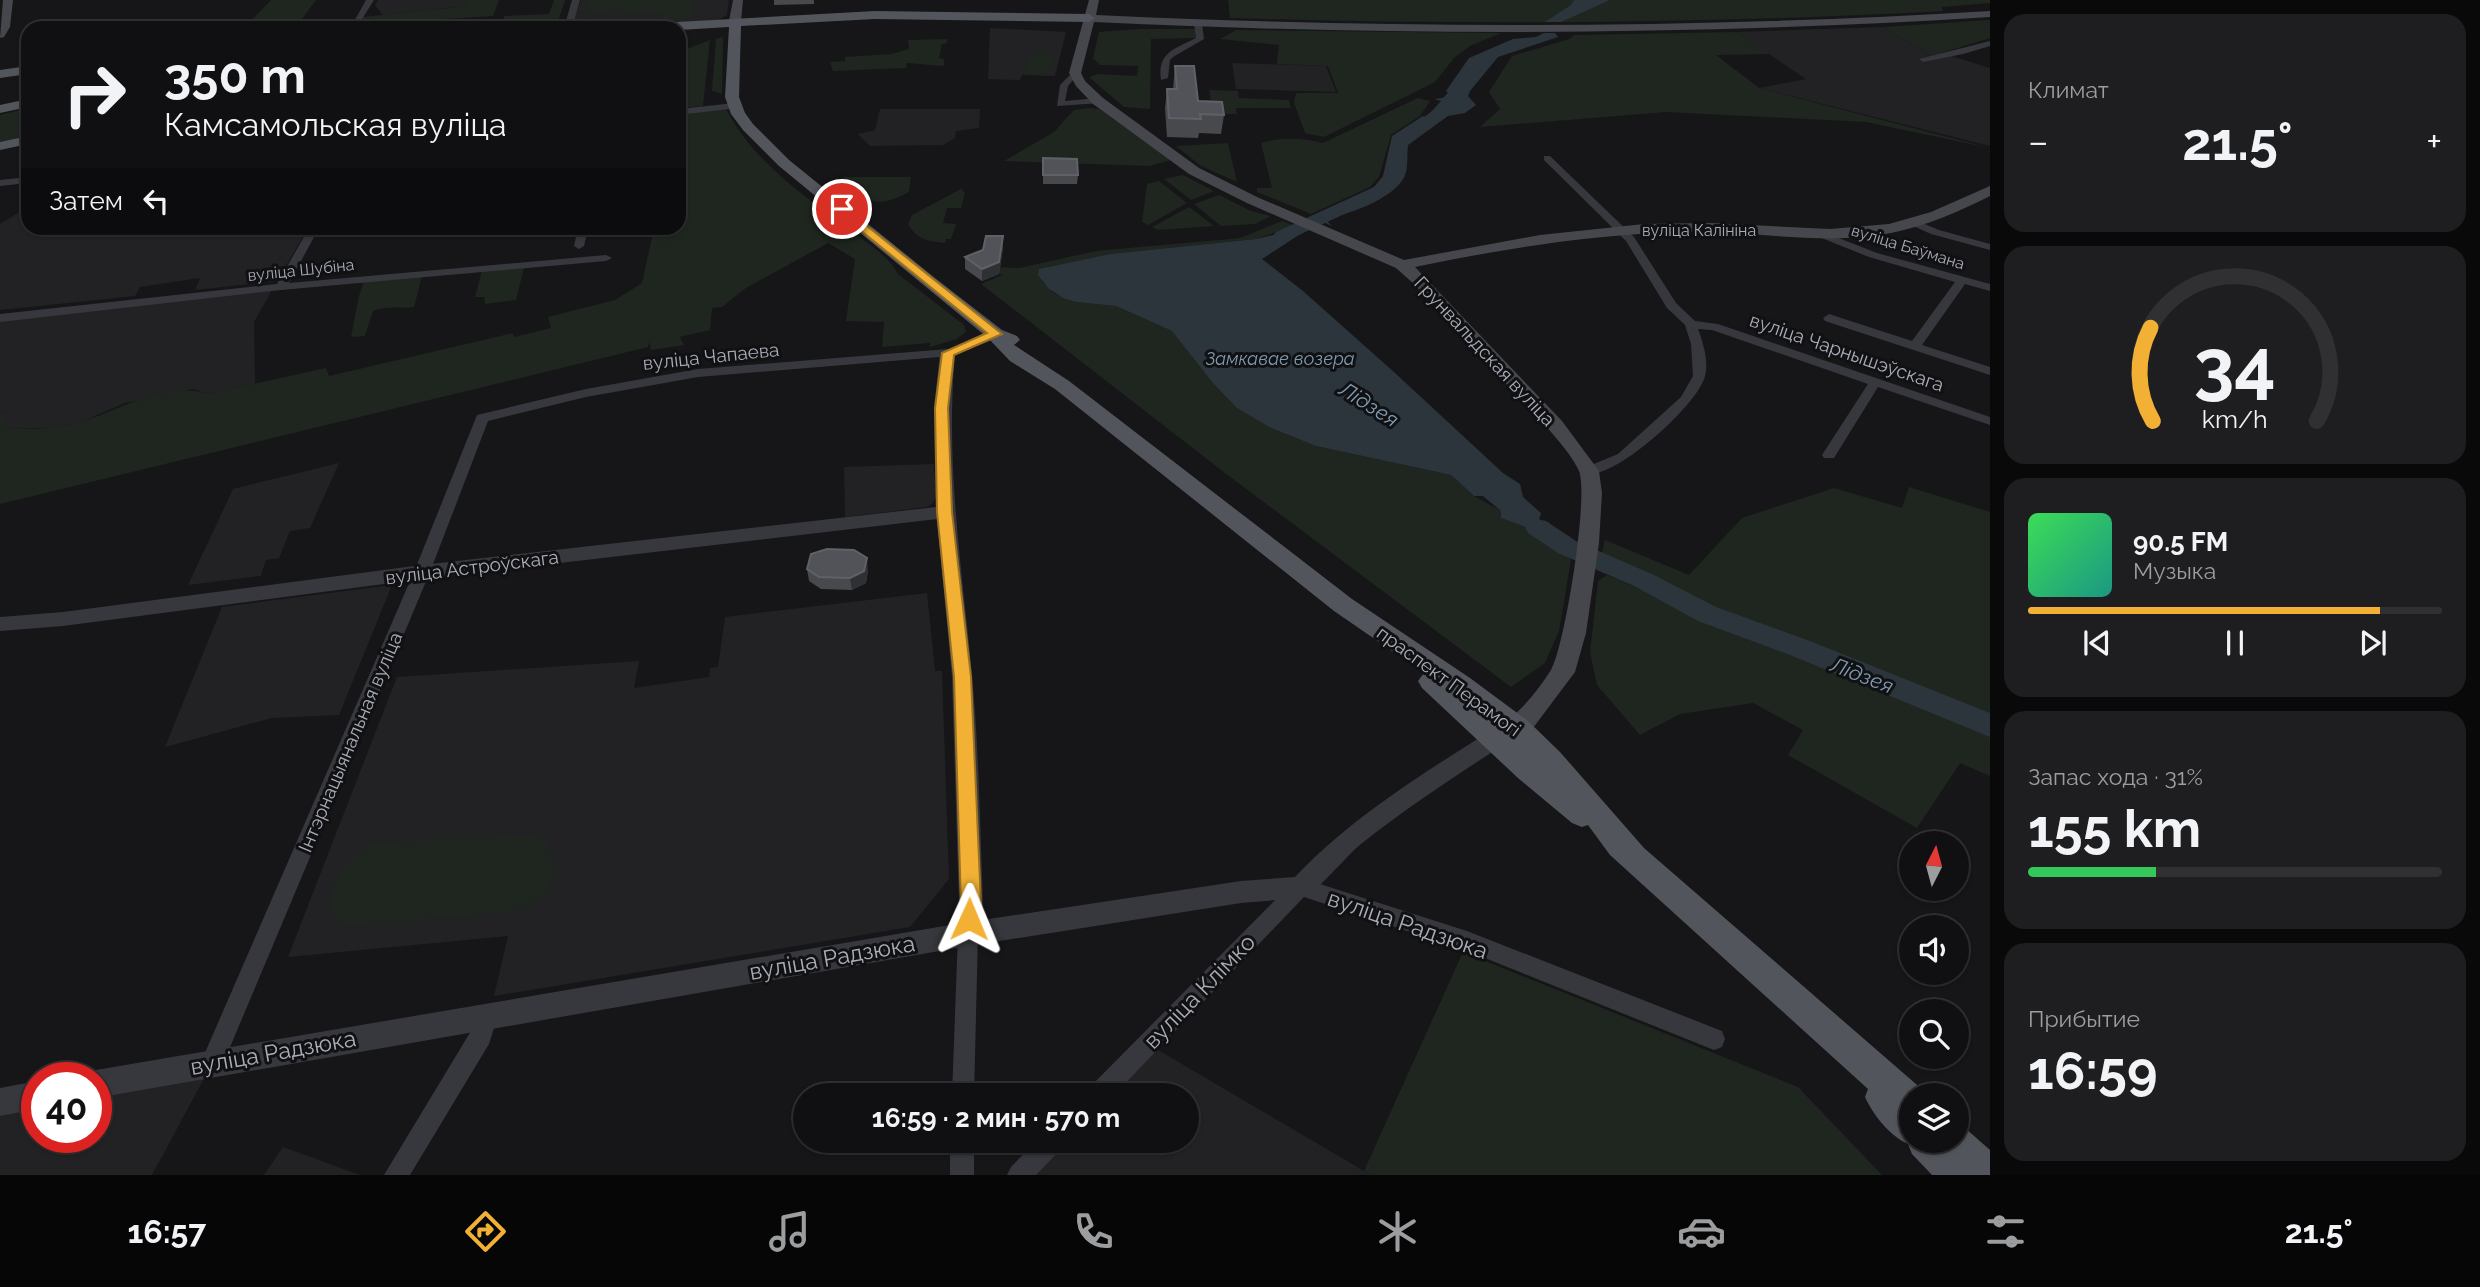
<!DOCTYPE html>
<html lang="ru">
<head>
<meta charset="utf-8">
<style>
  body { margin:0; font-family:Raleway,sans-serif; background:#1e1e20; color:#f1f3f6; height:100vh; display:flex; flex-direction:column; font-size:26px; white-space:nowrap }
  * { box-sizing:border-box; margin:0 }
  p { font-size:23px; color:#9c9d9f }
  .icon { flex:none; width:38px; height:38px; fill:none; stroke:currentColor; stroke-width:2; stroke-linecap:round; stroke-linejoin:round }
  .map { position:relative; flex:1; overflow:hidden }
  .drawer { display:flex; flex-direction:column; gap:14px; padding:14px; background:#09090a; width:490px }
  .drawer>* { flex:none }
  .top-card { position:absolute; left:21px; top:21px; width:665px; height:214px; border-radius:21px; box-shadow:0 2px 5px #0004,0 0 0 2px #303032; background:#101012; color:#f1f3f6; overflow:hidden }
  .needle { width:46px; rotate:6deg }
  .fabs { position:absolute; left:1899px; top:831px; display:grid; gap:14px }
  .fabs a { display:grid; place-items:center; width:70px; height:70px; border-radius:50%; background:#101012; box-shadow:0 2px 5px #0004,0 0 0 2px #303032; font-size:35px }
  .speed { position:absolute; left:21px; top:1062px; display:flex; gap:14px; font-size:35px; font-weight:700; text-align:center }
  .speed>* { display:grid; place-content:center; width:91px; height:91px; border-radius:50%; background:#101012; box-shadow:0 2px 5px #0004,0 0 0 2px #303032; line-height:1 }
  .speed .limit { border:10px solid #d22; background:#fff; color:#111 }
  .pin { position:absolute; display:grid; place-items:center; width:60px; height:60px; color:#fff; margin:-30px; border:4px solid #fff; border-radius:50%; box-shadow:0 2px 7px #0007 }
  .me { position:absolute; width:77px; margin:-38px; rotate:1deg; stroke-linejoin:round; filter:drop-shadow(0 0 5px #0008) }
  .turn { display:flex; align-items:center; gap:24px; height:147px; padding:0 28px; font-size:32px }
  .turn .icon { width:91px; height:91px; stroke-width:2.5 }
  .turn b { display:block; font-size:49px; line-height:60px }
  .then { display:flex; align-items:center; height:66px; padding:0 28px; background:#0003; gap:14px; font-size:26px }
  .big { font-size:52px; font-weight:700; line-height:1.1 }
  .drawer .tile { flex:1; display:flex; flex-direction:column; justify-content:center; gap:10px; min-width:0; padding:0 24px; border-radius:21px; background:#1e1e20 }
  .drawer .dial { align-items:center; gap:0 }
  .dial svg { height:182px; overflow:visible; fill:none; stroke:#303032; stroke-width:7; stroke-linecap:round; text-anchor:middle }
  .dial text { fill:#f1f3f6; stroke:none }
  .song { display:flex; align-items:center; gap:21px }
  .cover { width:84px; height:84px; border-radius:10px; background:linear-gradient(135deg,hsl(130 70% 55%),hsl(170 70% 35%)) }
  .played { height:7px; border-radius:4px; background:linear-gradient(90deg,#f2b134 85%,#303032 85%) }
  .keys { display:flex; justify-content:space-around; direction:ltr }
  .heat { display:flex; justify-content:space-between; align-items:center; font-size:38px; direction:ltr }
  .charge { height:10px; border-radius:5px; background:linear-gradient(90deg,#34c759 31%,#303032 0) }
  .trip { position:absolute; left:793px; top:1083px; width:406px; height:70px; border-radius:35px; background:#101012; box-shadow:0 2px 5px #0004,0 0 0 2px #303032; font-weight:700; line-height:70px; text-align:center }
  .menu { display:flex; height:112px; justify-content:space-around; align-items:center; background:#060607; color:#9c9d9f }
  .menu .icon { width:49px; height:49px }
  .menu .current { color:#f2b134 }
  .menu b { font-size:32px; color:#f1f3f6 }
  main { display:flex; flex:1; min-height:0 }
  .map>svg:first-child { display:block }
  .built { fill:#222225 }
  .green { fill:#1e261f }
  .water { fill:#2c353c }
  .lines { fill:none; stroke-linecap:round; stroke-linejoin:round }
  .river { fill:#2c353c; fill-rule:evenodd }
  .minor { fill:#37383d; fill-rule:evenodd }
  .tertiary { fill:#37383d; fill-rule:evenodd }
  .secondary { fill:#45474d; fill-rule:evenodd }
  .primary { fill:#53555c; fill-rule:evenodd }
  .wall { fill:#47494d }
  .shaded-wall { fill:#2f3033 }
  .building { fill:#525359; stroke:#5f6168; stroke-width:2 }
  .route { fill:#f2b134; stroke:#9d7322; stroke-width:2 }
  .labels { text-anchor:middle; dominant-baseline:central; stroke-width:6; stroke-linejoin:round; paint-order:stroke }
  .far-street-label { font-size:16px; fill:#a8adb8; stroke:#111113 }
  .far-water-label { font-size:18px; font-style:italic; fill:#7f9bb3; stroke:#111113 }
  .street-label { font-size:19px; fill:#a8adb8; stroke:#111113 }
  .water-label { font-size:21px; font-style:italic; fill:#7f9bb3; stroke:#111113 }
  .near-street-label { font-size:23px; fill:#a8adb8; stroke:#111113 }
</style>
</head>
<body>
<main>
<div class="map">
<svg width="1990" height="1175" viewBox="0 0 1990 1175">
  <rect width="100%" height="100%" fill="#161618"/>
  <path class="built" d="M378 0H467V6L383 15 375 5Z
    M581 0H729L727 15 718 20 620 28H571Z
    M1883 27 1932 56 1942 53 1990 68V146L1759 88 1806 79 1736 32Z
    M990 28 1066 32 1055 76 1022 75 1020 80 988 79Z
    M1232 63 1326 66 1336 92 1236 89Z
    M880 109H980L979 128 956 131 955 138 943 145 870 146 858 134 875 130Z
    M28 207V228H308L277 281 195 290 200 278 140 287 135 296 0 310V224Z
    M272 290 254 322 255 384 208 394 193 389 125 403 79 423 57 428H2L4 412 0 414V320Z
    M339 463 310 528 290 531 279 558 266 560 261 576 188 585 233 489Z
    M934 464 936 497 933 503 927 507 845 517 844 467Z
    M392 585 339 715 272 718 165 747 222 607Z
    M927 593 935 671H942L949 879 910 927 494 996 508 936 288 957 397 677 639 661 634 688 709 677 710 668 718 667 725 617Z
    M1148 1044 1364 1171 1373 1175H1021L1054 1141H1186V1096L1098 1095Z
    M208 1071 152 1175H0V1116L37 1108V1138H96V1095Z
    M283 1147 360 1175H264Z"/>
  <path class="green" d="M271 0H316L302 19 249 23Z
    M467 0H499L493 16 360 24 363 17 467 6Z
    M554 0H565L557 25 537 23 523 28H502L504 16 549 14Z
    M587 0H693L690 19 687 20 664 21 663 11 623 14V10L592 12 575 23 577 17 583 15Z
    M1228 0H1990V3L1942 7 1943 11C1706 24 1467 25 1230 18Z
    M1990 20V38L1932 56 1883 27Z
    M1138 29H1195L1196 38 1151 39 1150 109 1124 107 1089 77 1098 74 1137 76 1138 66 1100 65 1093 58 1099 32Z
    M1236 30 1501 33 1470 46 1455 57 1435 82 1324 137 1305 133 1294 103 1296 93H1338L1328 66 1277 64 1279 45 1220 39Z
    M1736 32 1770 54 1716 55 1759 88 1990 148 1866 122 1666 112 1480 127 1500 109 1489 92 1512 56 1569 39 1574 35Z
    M723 37 722 94 712 91 716 39Z
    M947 39V43L942 44 939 58 944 59V66L907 63 906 68 833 71 830 62 845 61V57L891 54 909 49 908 40Z
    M710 40 703 106 679 108V60L684 50Z
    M1030 53 1054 54 1049 74 1024 73Z
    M1209 90 1238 91 1239 98 1289 100 1291 108H1236L1237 114H1213Z
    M1418 98 1430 101 1420 116 1391 135 1379 177 1370 187 1311 214 1257 192V188H1272L1261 143C1281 137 1303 138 1323 143Z
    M28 108V138L0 144V115Z
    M1090 108 1099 109 1171 160 1149 166 1004 161 1054 132 1074 110Z
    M726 109C756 165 802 193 850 230 867 243 888 255 898 274L964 325 966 332 957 339 930 347V343L882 347 884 322 846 321 855 259 828 243 746 288 722 307 712 308 710 330 680 337 684 345 651 350 649 342 648 347 0 504V414L5 412 6 420 3 428C28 428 54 431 78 423 117 411 167 380 208 394L326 368 329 376 513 333 514 337 551 328 548 317 615 300 642 283 654 228H679V115Z
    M1228 143 1237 182 1201 166 1176 146Z
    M1183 175 1214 191 1191 200 1164 179Z
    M844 177H911L909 192C876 210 867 201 838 182Z
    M1159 181 1187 203 1148 225 1142 222 1147 184Z
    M961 189 965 193 961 208H947L943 223 956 224 951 239H946L945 243C928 241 917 240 908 224L912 215Z
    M1219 195 1251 211 1271 216 1255 224 1221 226 1194 204Z
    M1189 207 1214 226 1158 230 1152 227Z
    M1282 221 1295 226 1256 239 1110 254 1040 269 1042 281 1055 294 1076 302 1116 306 1172 331 1271 428 1316 446 1451 475 1474 496 1501 511V518C1526 527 1558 534 1571 560L1559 631 1545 663 1511 687 1225 473 981 284 1002 275 990 267 1019 268 1096 251 1240 238Z
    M524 268 516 300 485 304 484 297H475L482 271Z
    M422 276 414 307C400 309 385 305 373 311L365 336 351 337 359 296 364 281Z
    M1909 487 1990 512V715L1833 651 1719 610 1601 557 1605 540 1689 575 1742 518 1834 488 1902 508Z
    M1607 575 1717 622 1831 665 1943 715 1990 731V776L1960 763 1917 828 1788 755 1803 730 1753 703 1680 714 1640 735 1597 685 1590 652 1598 581Z
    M537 835 549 843C560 878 547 901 513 912L346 925 335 916 330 908C331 877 348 858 373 843Z
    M1463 952 1798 1087 1882 1175H1373L1364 1171Z"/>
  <path class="water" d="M1574 0H1610L1561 22H1545L1571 5Z
    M1544 33H1555L1558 37 1498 57 1470 91 1468 96 1476 105 1465 113 1448 116 1408 145C1407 154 1408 164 1406 172 1401 196 1350 214 1329 218L1327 221 1332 226 1310 216 1320 217 1384 188 1392 176 1398 137 1432 111 1441 101 1434 99 1443 98 1448 93 1446 91 1469 58 1513 39 1536 37Z
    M1302 228 1305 231 1262 259 1303 291 1395 373 1503 473 1520 484 1523 497 1541 513 1539 520 1545 524 1548 522 1568 541 1566 550 1543 533 1501 518V511L1483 496H1474L1451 475 1316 446 1271 428 1237 408 1213 383 1172 331 1116 306 1076 302 1063 298 1048 288 1038 275 1039 269 1110 254 1256 239Z"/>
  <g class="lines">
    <path class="river" d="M1423 116 1431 121 1407 138 1399 176 1386 195 1288 240H1276L1273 236 1276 232 1374 187 1383 176 1392 136Z
      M1537 519 1546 521 1576 541 1654 575 1716 607 1810 641 1990 713V737L1790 655 1698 621 1636 587 1558 553 1528 533 1525 527 1528 521Z"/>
    <path class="minor" d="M366 0H374L357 27H351Z
      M572 0H580L572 28H564Z
      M1198 21 1202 23 1204 39 1173 57 1170 60 1168 78 1161 80C1157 52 1175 49 1196 38L1194 23Z
      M1990 41V46L1963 54 1923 62 1919 59Z
      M1075 70 1079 73 1068 86 1065 101 1098 98 1101 99V103L1057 106 1060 85Z
      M735 103 739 106 738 108 679 115V109Z
      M1544 156H1550L1634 237 1676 303 1695 321 1718 324 1990 417V425L1878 387 1834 458H1824L1822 455 1868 384 1712 330 1698 329C1703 342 1709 362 1705 376 1698 405 1614 481 1584 474L1582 471 1584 468 1618 454 1681 397 1693 376 1691 344 1685 325 1667 308 1626 241 1544 160Z
      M28 177V183L0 186V180Z
      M1915 220 1939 230 1990 244V250L1931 234 1911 225V221Z
      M309 228H319L289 283 606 255 612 258 606 261 281 290 0 322V314L277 284Z
      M578 228H588L584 246 579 249 574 246Z
      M1818 230 1877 253 1990 284V291L1965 284 1922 345 1990 367V375L1825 321 1823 318 1829 314 1912 341 1955 282 1869 257 1814 235V231Z
      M948 349 954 353 952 356 698 377 586 397 488 421 430 572 220 1071 212 1074 204 1071 201 1063 204 1055 414 572 477 415 586 389 698 369Z
      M1301 878 1467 931 1722 1031 1725 1039 1722 1047 1714 1050 1465 950 1304 897 1113 1096H1086L1089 1088 1294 881Z
      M968 924 975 927 978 934 974 1096H952L958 934 961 927Z
      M487 1004 495 1007 498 1015 489 1044 410 1175H384L471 1031 479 1007Z
      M950 1141H974V1175H950Z
      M1036 1141H1065L1061 1149 1036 1175H1007L1011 1167Z"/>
    <path class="tertiary" d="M995 330 1002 334 1000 337 955 355C945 463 962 568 972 675 979 751 980 828 983 904L982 920 1241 881 1295 877C1351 818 1419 776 1487 733L1495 730 1503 733 1506 739 1503 745C1454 777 1406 808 1361 844 1344 858 1318 892 1301 898L1241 903 968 946 96 1098V1078H85L86 1074 96 1070 956 924 959 904 952 677 937 519 422 579 63 626 0 631V617L63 612 422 565 936 507 934 408 940 353Z
      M37 1081V1109L0 1116V1088Z"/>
    <path class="secondary" d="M3 0H13L10 27 4 37 0 38Z
      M733 0H743L741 21 735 24 729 21Z
      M1089 0H1099L1096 15C1394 29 1692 29 1990 11V17C1691 36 1393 36 1094 22L1081 73 1085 81 1103 98 1199 168 1257 197 1404 260 1540 235 1644 224 1710 223 1830 229 1889 224 1931 212 1990 186V196C1958 212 1926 226 1891 233 1821 247 1749 229 1678 232 1589 235 1501 249 1415 267L1562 421 1599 471 1602 493 1599 543 1586 633 1575 672 1527 736 1501 746 1492 743 1488 736 1492 729C1516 719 1537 692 1551 670 1565 646 1589 496 1579 471 1570 450 1538 418 1522 401 1486 362 1450 323 1414 284L1396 268 1247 203 1189 174 1093 104 1076 86 1069 73Z"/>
    <path class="primary" d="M875 11 1089 14 1095 18 1089 22 875 19 741 26 739 97 745 113 753 124 789 160 935 278 1002 330 1017 336 1020 340 1014 345 1069 381 1352 599 1470 678 1528 721 1560 752 1644 848 1924 1091 1925 1096H1911V1141H1956V1125L1965 1128 1990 1150V1175H1932L1912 1154 1908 1144C1890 1136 1873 1115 1865 1097L1868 1089 1610 855 1588 825 1582 827 1572 823 1518 778 1422 688 1418 681 1424 673 1334 611 1055 389 1010 361 988 338 779 166 743 130 731 114 725 97 729 27 679 30 634 28 640 24Z
      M28 66V74L0 78V70Z
      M28 99V107L0 113V105Z
      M28 136V144L0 150V142Z"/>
  </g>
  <path class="wall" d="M774 0H814V4L774 5Z
    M1175 66 1198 101 1224 115 1221 134 1199 133 1198 138 1167 137 1165 108 1167 89H1173Z
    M1043 158 1078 175 1077 184H1043Z
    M1003 236V248L999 274 982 281 965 269V257L983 250Z
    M807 569 868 570 866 583 852 590 821 589 809 581Z"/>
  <path class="shaded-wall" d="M1003 236V248L999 274 982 281V269Z
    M867 558 868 570 866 583 852 590 850 578Z"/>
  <path class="building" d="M1175 66H1194L1198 101 1222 102 1224 115 1200 114 1201 119 1169 118 1167 89H1177Z
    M1043 158 1077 159 1078 175H1043Z
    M986 236H1003L999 262 982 269 965 257 983 250Z
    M827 549 854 550 867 558 864 571 850 578 819 577 807 569 811 554Z"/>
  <path class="route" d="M842 206 1002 334 954 355 948 408 952 512 971 677 981 904 977 926 969 929 962 926 959 919 961 904 954 677 937 512 935 408 942 353 987 333 838 212 837 209Z"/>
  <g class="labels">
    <g class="far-street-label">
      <text x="1699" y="230">вуліца Калініна</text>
      <text transform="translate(1908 247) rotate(17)">вуліца Баўмана</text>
      <text transform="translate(301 270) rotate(-6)">вуліца Шубіна</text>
    </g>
    <g class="far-water-label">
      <text x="1280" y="358">Замкавае возера</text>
    </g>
    <g class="street-label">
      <text transform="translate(1485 351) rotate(47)">Грунвальдская вуліца</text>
      <text transform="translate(1847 352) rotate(19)">вуліца Чарнышэўскага</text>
      <text transform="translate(711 356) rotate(-6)">вуліца Чапаева</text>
      <text transform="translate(472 567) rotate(-7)">вуліца Астроўскага</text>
      <text transform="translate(1449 681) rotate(36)">праспект Перамогі</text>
      <text transform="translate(350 742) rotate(-67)">Інтэрнацыянальная вуліца</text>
    </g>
    <g class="water-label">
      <text transform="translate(1369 404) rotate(32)">Лідзея</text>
      <text transform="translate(1862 675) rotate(21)">Лідзея</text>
    </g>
    <g class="near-street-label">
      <text transform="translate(1408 924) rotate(19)">вуліца Радзюка</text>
      <text transform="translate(832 957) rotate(-10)">вуліца Радзюка</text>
      <text transform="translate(1199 991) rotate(-46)">вуліца Клімко</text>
      <text transform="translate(273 1052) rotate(-10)">вуліца Радзюка</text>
    </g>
  </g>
</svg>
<div class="fabs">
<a><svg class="needle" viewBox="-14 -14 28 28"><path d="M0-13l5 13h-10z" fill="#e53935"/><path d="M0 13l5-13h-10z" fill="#9c9d9f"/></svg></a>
<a><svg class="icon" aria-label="sound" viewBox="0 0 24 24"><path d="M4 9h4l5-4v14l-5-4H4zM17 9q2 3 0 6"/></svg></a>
<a><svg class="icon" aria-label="search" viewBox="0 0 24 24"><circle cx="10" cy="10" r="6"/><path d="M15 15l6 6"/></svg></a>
<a><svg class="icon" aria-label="layers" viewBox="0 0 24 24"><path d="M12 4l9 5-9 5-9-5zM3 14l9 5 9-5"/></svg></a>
</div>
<div class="speed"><div class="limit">40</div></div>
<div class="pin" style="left:842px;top:209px;background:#d93025"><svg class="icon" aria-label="arrive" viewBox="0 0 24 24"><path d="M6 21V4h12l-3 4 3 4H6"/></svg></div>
<svg class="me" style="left:969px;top:919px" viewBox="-20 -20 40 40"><path d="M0-17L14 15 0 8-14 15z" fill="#f2b134" stroke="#fff" stroke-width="4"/></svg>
<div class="trip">16:59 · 2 мин · 570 m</div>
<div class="top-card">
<div class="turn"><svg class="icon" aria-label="right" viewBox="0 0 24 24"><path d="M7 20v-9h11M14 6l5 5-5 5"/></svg><div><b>350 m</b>Камсамольская вуліца</div></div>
<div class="then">Затем<svg class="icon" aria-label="left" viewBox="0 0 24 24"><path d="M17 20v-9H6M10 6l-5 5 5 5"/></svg></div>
</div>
</div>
<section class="drawer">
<div class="tile"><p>Климат</p>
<div class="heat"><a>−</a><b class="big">21.5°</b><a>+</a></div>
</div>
<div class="tile dial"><svg viewBox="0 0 100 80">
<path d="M14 69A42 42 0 1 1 86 69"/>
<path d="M14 69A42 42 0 0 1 13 28" stroke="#f2b134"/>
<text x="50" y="56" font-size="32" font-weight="700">34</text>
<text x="50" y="72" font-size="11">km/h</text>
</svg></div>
<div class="tile">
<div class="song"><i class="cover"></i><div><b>90.5 FM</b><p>Музыка</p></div></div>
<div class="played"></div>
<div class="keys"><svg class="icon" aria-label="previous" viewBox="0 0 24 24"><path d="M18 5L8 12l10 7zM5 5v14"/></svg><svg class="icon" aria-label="pause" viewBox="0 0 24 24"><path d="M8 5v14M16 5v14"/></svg><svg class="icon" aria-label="next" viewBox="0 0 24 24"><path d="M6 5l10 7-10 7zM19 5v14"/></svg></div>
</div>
<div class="tile"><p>Запас хода · 31%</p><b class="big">155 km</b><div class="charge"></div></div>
<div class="tile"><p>Прибытие</p><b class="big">16:59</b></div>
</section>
</main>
<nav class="menu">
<b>16:57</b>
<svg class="icon current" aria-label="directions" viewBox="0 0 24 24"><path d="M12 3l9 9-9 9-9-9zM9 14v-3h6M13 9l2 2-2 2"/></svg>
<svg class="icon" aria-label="music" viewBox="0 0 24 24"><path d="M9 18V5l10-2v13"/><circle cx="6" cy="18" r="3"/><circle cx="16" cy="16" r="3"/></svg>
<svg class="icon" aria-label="phone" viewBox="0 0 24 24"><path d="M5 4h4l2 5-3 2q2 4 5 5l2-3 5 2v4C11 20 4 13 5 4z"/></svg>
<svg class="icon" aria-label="climate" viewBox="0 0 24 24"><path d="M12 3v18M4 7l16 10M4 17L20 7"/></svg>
<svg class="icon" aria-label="car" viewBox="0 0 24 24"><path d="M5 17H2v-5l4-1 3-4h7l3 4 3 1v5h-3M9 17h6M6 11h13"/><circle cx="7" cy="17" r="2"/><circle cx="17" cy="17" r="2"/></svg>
<svg class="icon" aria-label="filters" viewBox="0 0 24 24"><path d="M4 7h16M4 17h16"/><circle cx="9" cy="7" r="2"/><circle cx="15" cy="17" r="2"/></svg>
<b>21.5°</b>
</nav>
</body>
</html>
